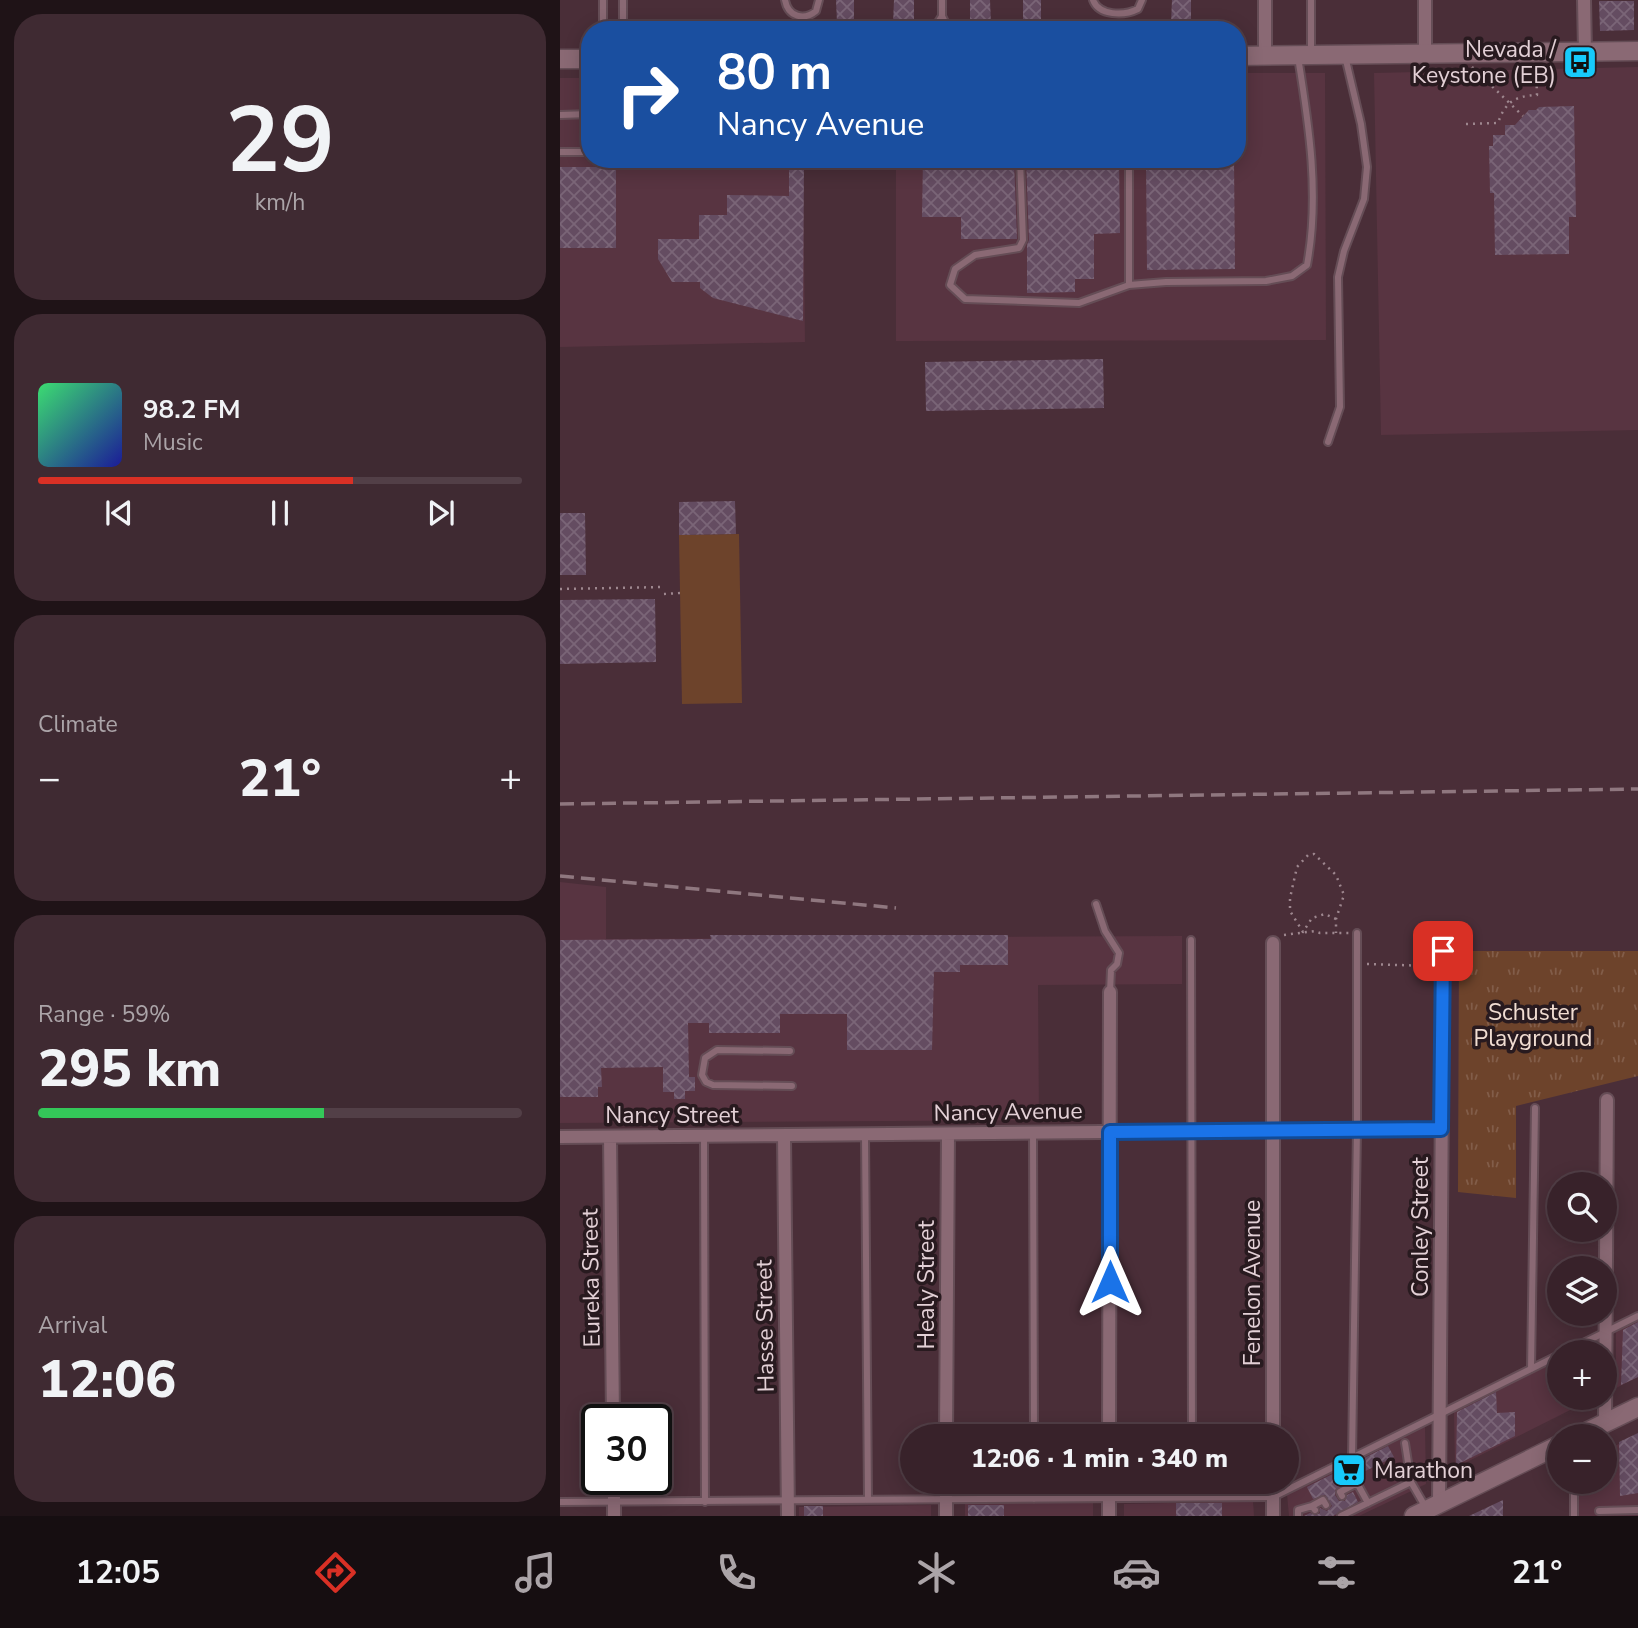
<!DOCTYPE html>
<html lang="en">
<head>
<meta charset="utf-8">
<style>
  body { margin:0; font-family:"Nunito Sans",sans-serif; background:#3f2a32; color:#f1f3f6; height:100vh; display:flex; flex-direction:column; font-size:26px; white-space:nowrap }
  * { box-sizing:border-box; margin:0 }
  p { font-size:23px; color:#aba4a8 }
  .icon { flex:none; width:38px; height:38px; fill:none; stroke:currentColor; stroke-width:2; stroke-linecap:round; stroke-linejoin:round }
  .map { position:relative; flex:1; overflow:hidden }
  .details { display:flex; flex-direction:column; gap:14px; padding:14px; background:#1f1317; width:560px }
  .details>* { flex:none }
  .guide { position:absolute; left:21px; top:21px; width:665px; height:147px; border-radius:28px; box-shadow:0 4px 18px #0003,0 0 0 2px #523f47; background:#1a4fa0; color:#fff; overflow:hidden }
  .controls { position:absolute; left:987px; top:1172px; display:grid; gap:14px }
  .controls a { display:grid; place-items:center; width:70px; height:70px; border-radius:50%; background:#38222a; box-shadow:0 4px 18px #0003,0 0 0 2px #523f47; font-size:35px }
  .speed { position:absolute; left:21px; top:1404px; display:flex; gap:14px; font-size:35px; font-weight:700; text-align:center }
  .speed>* { display:grid; place-content:center; width:91px; height:91px; border-radius:50%; background:#38222a; box-shadow:0 4px 18px #0003,0 0 0 2px #523f47; line-height:1 }
  .speed .limit { border:4px solid #111; border-radius:10px; background:#fff; color:#111 }
  .pin { position:absolute; display:grid; place-items:center; width:60px; height:60px; color:#fff; margin:-30px; border-radius:14px; box-shadow:0 4px 10px #0006 }
  .me { position:absolute; width:77px; margin:-38px; rotate:0deg; stroke-linejoin:round; filter:drop-shadow(0 0 5px #0008) }
  .turn { display:flex; align-items:center; gap:24px; height:147px; padding:0 21px; font-size:32px }
  .turn .icon { width:91px; height:91px; stroke-width:2.5 }
  .turn b { display:block; font-size:49px; line-height:60px }
  .big { font-size:52px; font-weight:800; line-height:1.1 }
  .details .widget { flex:1; display:flex; flex-direction:column; justify-content:center; gap:10px; min-width:0; padding:0 24px; border-radius:28px; background:#3f2a32 }
  .details .dial { align-items:center; gap:0 }
  .dial b { font-size:91px; line-height:1 }
  .song { display:flex; align-items:center; gap:21px }
  .cover { width:84px; height:84px; border-radius:10px; background:linear-gradient(135deg,hsl(140 70% 55%),hsl(240 70% 35%)) }
  .played { height:7px; border-radius:4px; background:linear-gradient(90deg,#d93025 65%,#523f47 65%) }
  .keys { display:flex; justify-content:space-around; direction:ltr }
  .heat { display:flex; justify-content:space-between; align-items:center; font-size:38px; direction:ltr }
  .charge { height:10px; border-radius:5px; background:linear-gradient(90deg,#34c759 59%,#523f47 0) }
  .trip { position:absolute; left:340px; top:1424px; width:399px; height:70px; border-radius:35px; background:#38222a; box-shadow:0 4px 18px #0003,0 0 0 2px #523f47; font-weight:800; line-height:70px; text-align:center }
  .dock { display:flex; height:112px; justify-content:space-around; align-items:center; background:#160e11; color:#aba4a8 }
  .dock .icon { width:49px; height:49px }
  .dock .active { color:#d93025 }
  .dock b { font-size:32px; color:#f1f3f6 }
  main { display:flex; flex:1; min-height:0 }
  .map>svg:first-child { display:block }
  .built { fill:#583441 }
  .grass { fill:#6d432b }
  .park { fill:url(#park-tufts) }
  .building { fill:url(#building-cross-hatch) }
  .lines { fill:none; stroke-linecap:round; stroke-linejoin:round }
  .lane-casing { stroke:#654d56; stroke-width:10 }
  .street-casing { stroke:#654d56; stroke-width:16 }
  .secondary-casing { stroke:#654d56; stroke-width:21 }
  .path { stroke:#9e878f; stroke-width:2.5; stroke-dasharray:2 5; stroke-linecap:butt }
  .lane { stroke:#8a6974; stroke-width:6 }
  .street { stroke:#8a6974; stroke-width:12 }
  .secondary { stroke:#8a6974; stroke-width:18 }
  .rail { stroke:#8f777f; stroke-width:3.5; stroke-dasharray:14 7; stroke-linecap:butt }
  .route-casing { stroke:#114b97; stroke-width:18 }
  .route { stroke:#1a73e8; stroke-width:12 }
  .labels { text-anchor:middle; dominant-baseline:central; stroke-width:7; stroke-linejoin:round; paint-order:stroke }
  .poi-label { font-size:23px; fill:#e3d0d6; stroke:#281a1f; text-anchor:end }
  .park-label { font-size:23px; fill:#f1ddd2; stroke:#281a1f }
  .street-label { font-size:23px; fill:#e3d0d6; stroke:#281a1f }
</style>
</head>
<body>
<main>
<section class="details">
<div class="widget dial"><b>29</b><p>km/h</p></div>
<div class="widget">
<div class="song"><i class="cover"></i><div><b>98.2 FM</b><p>Music</p></div></div>
<div class="played"></div>
<div class="keys"><svg class="icon" aria-label="previous" viewBox="0 0 24 24"><path d="M18 5L8 12l10 7zM5 5v14"/></svg><svg class="icon" aria-label="pause" viewBox="0 0 24 24"><path d="M8 5v14M16 5v14"/></svg><svg class="icon" aria-label="next" viewBox="0 0 24 24"><path d="M6 5l10 7-10 7zM19 5v14"/></svg></div>
</div>
<div class="widget"><p>Climate</p>
<div class="heat"><a>−</a><b class="big">21°</b><a>+</a></div>
</div>
<div class="widget"><p>Range · 59%</p><b class="big">295 km</b><div class="charge"></div></div>
<div class="widget"><p>Arrival</p><b class="big">12:06</b></div>
</section>
<div class="map">
<svg width="1078" height="1516" viewBox="0 0 1078 1516">
  <defs>
    <pattern id="park-tufts" width="24" height="20" patternUnits="userSpaceOnUse" patternTransform="scale(1.75)"><rect width="24" height="20" fill="#6d432b"/><path d="M3 7l-1-3M5 7V3M7 7l1-3M15 17l-1-3M17 17v-4M19 17l1-3" fill="none" stroke="#825d49"/></pattern>
    <pattern id="building-cross-hatch" width="8" height="8" patternUnits="userSpaceOnUse" patternTransform="scale(1.75)"><rect width="8" height="8" fill="#644c61"/><path d="M0 0l8 8M0 8l8-8" fill="none" stroke="#7a6577"/></pattern>
  </defs>
  <rect width="100%" height="100%" fill="#4a2e38"/>
  <path class="built" d="M1078 67V430L821 435 814 73Z
    M677 73H765L766 340 336 341V159H677Z
    M0 78H30V159H243L245 342 0 347Z
    M0 882 46 887V939L622 936V984L478 985 479 1120 0 1123Z
    M1078 1319V1377L1056 1388V1330Z
    M999 1360V1398L1032 1399 895 1468 894 1412Z
    M865 1425 866 1484 799 1516H729L727 1494Z
    M1078 1434V1516H1011L1010 1482H1045V1451Z
    M693 1501 694 1516H564V1504Z
    M405 1503H533V1516H405Z
    M371 1505V1516H239V1507Z"/>
  <path class="grass" d="M179 534 182 703 122 704 119 535Z"/>
  <path class="park" d="M899 951H1078V1076L956 1106V1198L898 1192Z"/>
  <path class="building" d="M276 0H294V22L277 23Z
    M334 0H354V24H333Z
    M410 0H430L431 24H410Z
    M463 0H481V21L463 22Z
    M612 0H631V23H611Z
    M1039 1H1074V30L1040 31Z
    M1014 106 1016 217H1009V254L935 255 934 193H930L929 146H933V135H945V125H955L969 110H976L979 107Z
    M229 159H244L243 321 153 298 140 288V282H112L98 259V239H139V215H167V195L229 196Z
    M363 159H454L457 239H401V217H362Z
    M466 159H559L560 233 534 234V279H515V292L467 293V245L469 240Z
    M586 159H674L675 269 587 270Z
    M0 167H56V248H0Z
    M543 359 544 408 366 411 365 362Z
    M175 501 176 534 119 535V502Z
    M0 513H25L26 575H0Z
    M95 599 96 662 0 664V600Z
    M150 935H448V965H400V972H374L372 1050H287V1014H220V1033H149V1023H128L129 1077H135V1091H125V1099H114V1092H103V1067L41 1068 42 1087H38V1097H0V940L151 939Z
    M1078 1322V1377L1061 1385 1063 1330Z
    M999 1361V1392L986 1368Z
    M936 1392 937 1413 955 1412V1436L896 1465 897 1412Z
    M1078 1433V1493L1060 1496 1059 1442Z
    M828 1446 834 1457 787 1480 775 1490V1495L779 1501H785L787 1495 793 1492 798 1502 773 1516H744L750 1513 756 1515 760 1513V1508L767 1511 772 1506 765 1495 753 1499 747 1487Z
    M943 1500V1516H909Z
    M616 1503H662V1516H616Z
    M408 1505H444V1516H408Z
    M244 1506H263V1516H244Z"/>
  <g class="lines">
    <g class="lane-casing">
      <path id="lane" d="M225 0C228 17 244 21 256 11L259 0
        M382 0V16L389 30
        M533 0C539 16 564 16 578 9L582 0
        M751 0V53
        M43 30V0
        M63 30V0
        M373 30 382 16
        M0 115 30 114
        M0 152H30
        M460 159 463 240 459 248 415 255 395 269 390 285 405 299 519 303 569 285V159
        M569 285 606 282 706 281 732 276 747 265C760 196 749 125 738 57
        M768 442 780 407 778 277 784 251 804 199 807 167 801 124 785 56
        M536 904 545 931 559 953 557 964 551 970 550 992
        M631 940 632 1437
        M230 1051 157 1050 145 1058 142 1075 146 1082 153 1085 232 1086
        M473 1133 474 1437
        M305 1135 308 1500
        M144 1136 145 1502
        M1003 1353 1078 1316
        M971 1369 975 1108
        M845 1443 851 1482
        M792 1458 797 1129V933
        M474 1482V1499
        M1014 1482V1516
        M782 1496 780 1492 797 1483 808 1503
        M0 1502 713 1497 999 1355
        M755 1510 752 1506 763 1500 766 1505
        M1039 1511 1078 1510
        M738 1516V1510L752 1506
        M781 1516 851 1482 866 1508"/>
    </g>
    <g class="street-casing">
      <path id="street" d="M705 0V55
        M865 0V54
        M1024 0 1025 52
        M224 1136 228 1516
        M0 1137 881 1129
        M50 1137 53 1419
        M1045 1423 1047 1100
        M386 1437 388 1134
        M549 1437 550 992
        M713 1437V943
        M54 1479V1516
        M879 1504 883 951
        M386 1516V1482
        M549 1516V1482
        M713 1516V1482"/>
    </g>
    <g class="secondary-casing">
      <path id="secondary" d="M677 56 1078 51
        M0 59H30
        M1016 1437 1078 1407
        M854 1516 999 1445"/>
    </g>
    <path class="path" d="M912 67 963 116
      M906 124 938 123C945 102 955 96 977 95L976 68
      M0 589 104 587
      M104 594 120 593
      M776 919 765 914 752 918 743 932 730 911V898L737 867 748 855 754 854 776 875 784 895 776 919V933
      M724 935 755 931 760 933H790
      M807 964 870 966"/>
    <use href="#lane" class="lane"/>
    <use href="#street" class="street"/>
    <use href="#secondary" class="secondary"/>
    <path class="rail" d="M0 804 1078 789
      M0 876 336 908"/>
  </g>
  <g class="lines">
    <g class="route-casing">
      <path id="route" d="M550 1282V1132L881 1129 883 951"/>
    </g>
    <use href="#route" class="route"/>
  </g>
  <defs>
    <g id="bus-square" transform="scale(1.75)"><rect x="-9" y="-9" width="18" height="18" rx="4" fill="#17cafb" stroke="#281a1f"/><path d="M-5-6H5V4H4V6H2V4H-2V6H-4V4H-5ZM-3.5-4V0h7V-4ZM-3.5 1.2v1.5H-2V1.2ZM2 1.2v1.5H3.5V1.2Z" fill="#111"/></g>
    <g id="supermarket-square" transform="scale(1.75)"><rect x="-9" y="-9" width="18" height="18" rx="4" fill="#17cafb" stroke="#281a1f"/><path d="M-6-5.5h2.5l.6 2H6L4.5 2H-2.5L-4.4-4H-6ZM-1.5 3.2a1.3 1.3 0 1 0 .1 0ZM3 3.2a1.3 1.3 0 1 0 .1 0Z" fill="#111"/></g>
  </defs>
  <g fill-rule="evenodd">
    <use href="#bus-square" x="1020" y="62"/>
    <use href="#supermarket-square" x="789" y="1470"/>
  </g>
  <g class="labels">
    <g class="poi-label">
      <text x="996" y="49">Nevada /<tspan x="996" dy="26">Keystone (EB)</tspan></text>
      <text x="814" y="1470" text-anchor="start">Marathon</text>
    </g>
    <g class="park-label">
      <text x="973" y="1012">Schuster<tspan x="973" dy="26">Playground</tspan></text>
    </g>
    <g class="street-label">
      <text transform="translate(448 1112) rotate(-1)">Nancy Avenue</text>
      <text x="112" y="1115">Nancy Street</text>
      <text transform="translate(860 1227) rotate(-90)">Conley Street</text>
      <text transform="translate(31 1278) rotate(-91)">Eureka Street</text>
      <text transform="translate(692 1283) rotate(-90)">Fenelon Avenue</text>
      <text transform="translate(366 1285) rotate(-90)">Healy Street</text>
      <text transform="translate(205 1326) rotate(-91)">Hasse Street</text>
    </g>
  </g>
</svg>
<div class="controls">
<a><svg class="icon" aria-label="search" viewBox="0 0 24 24"><circle cx="10" cy="10" r="6"/><path d="M15 15l6 6"/></svg></a>
<a><svg class="icon" aria-label="layers" viewBox="0 0 24 24"><path d="M12 4l9 5-9 5-9-5zM3 14l9 5 9-5"/></svg></a>
<a>+</a>
<a>−</a>
</div>
<div class="speed"><div class="limit">30</div></div>
<div class="pin" style="left:883px;top:951px;background:#d93025"><svg class="icon" aria-label="arrive" viewBox="0 0 24 24"><path d="M6 21V4h12l-3 4 3 4H6"/></svg></div>
<svg class="me" style="left:550px;top:1282px" viewBox="-20 -20 40 40"><path d="M0-17L14 15 0 8-14 15z" fill="#1a73e8" stroke="#fff" stroke-width="4"/></svg>
<div class="trip">12:06 · 1 min · 340 m</div>
<div class="guide">
<div class="turn"><svg class="icon" aria-label="right" viewBox="0 0 24 24"><path d="M7 20v-9h11M14 6l5 5-5 5"/></svg><div><b>80 m</b>Nancy Avenue</div></div>
</div>
</div>
</main>
<nav class="dock">
<b>12:05</b>
<svg class="icon active" aria-label="directions" viewBox="0 0 24 24"><path d="M12 3l9 9-9 9-9-9zM9 14v-3h6M13 9l2 2-2 2"/></svg>
<svg class="icon" aria-label="music" viewBox="0 0 24 24"><path d="M9 18V5l10-2v13"/><circle cx="6" cy="18" r="3"/><circle cx="16" cy="16" r="3"/></svg>
<svg class="icon" aria-label="phone" viewBox="0 0 24 24"><path d="M5 4h4l2 5-3 2q2 4 5 5l2-3 5 2v4C11 20 4 13 5 4z"/></svg>
<svg class="icon" aria-label="climate" viewBox="0 0 24 24"><path d="M12 3v18M4 7l16 10M4 17L20 7"/></svg>
<svg class="icon" aria-label="car" viewBox="0 0 24 24"><path d="M5 17H2v-5l4-1 3-4h7l3 4 3 1v5h-3M9 17h6M6 11h13"/><circle cx="7" cy="17" r="2"/><circle cx="17" cy="17" r="2"/></svg>
<svg class="icon" aria-label="filters" viewBox="0 0 24 24"><path d="M4 7h16M4 17h16"/><circle cx="9" cy="7" r="2"/><circle cx="15" cy="17" r="2"/></svg>
<b>21°</b>
</nav>
</body>
</html>
